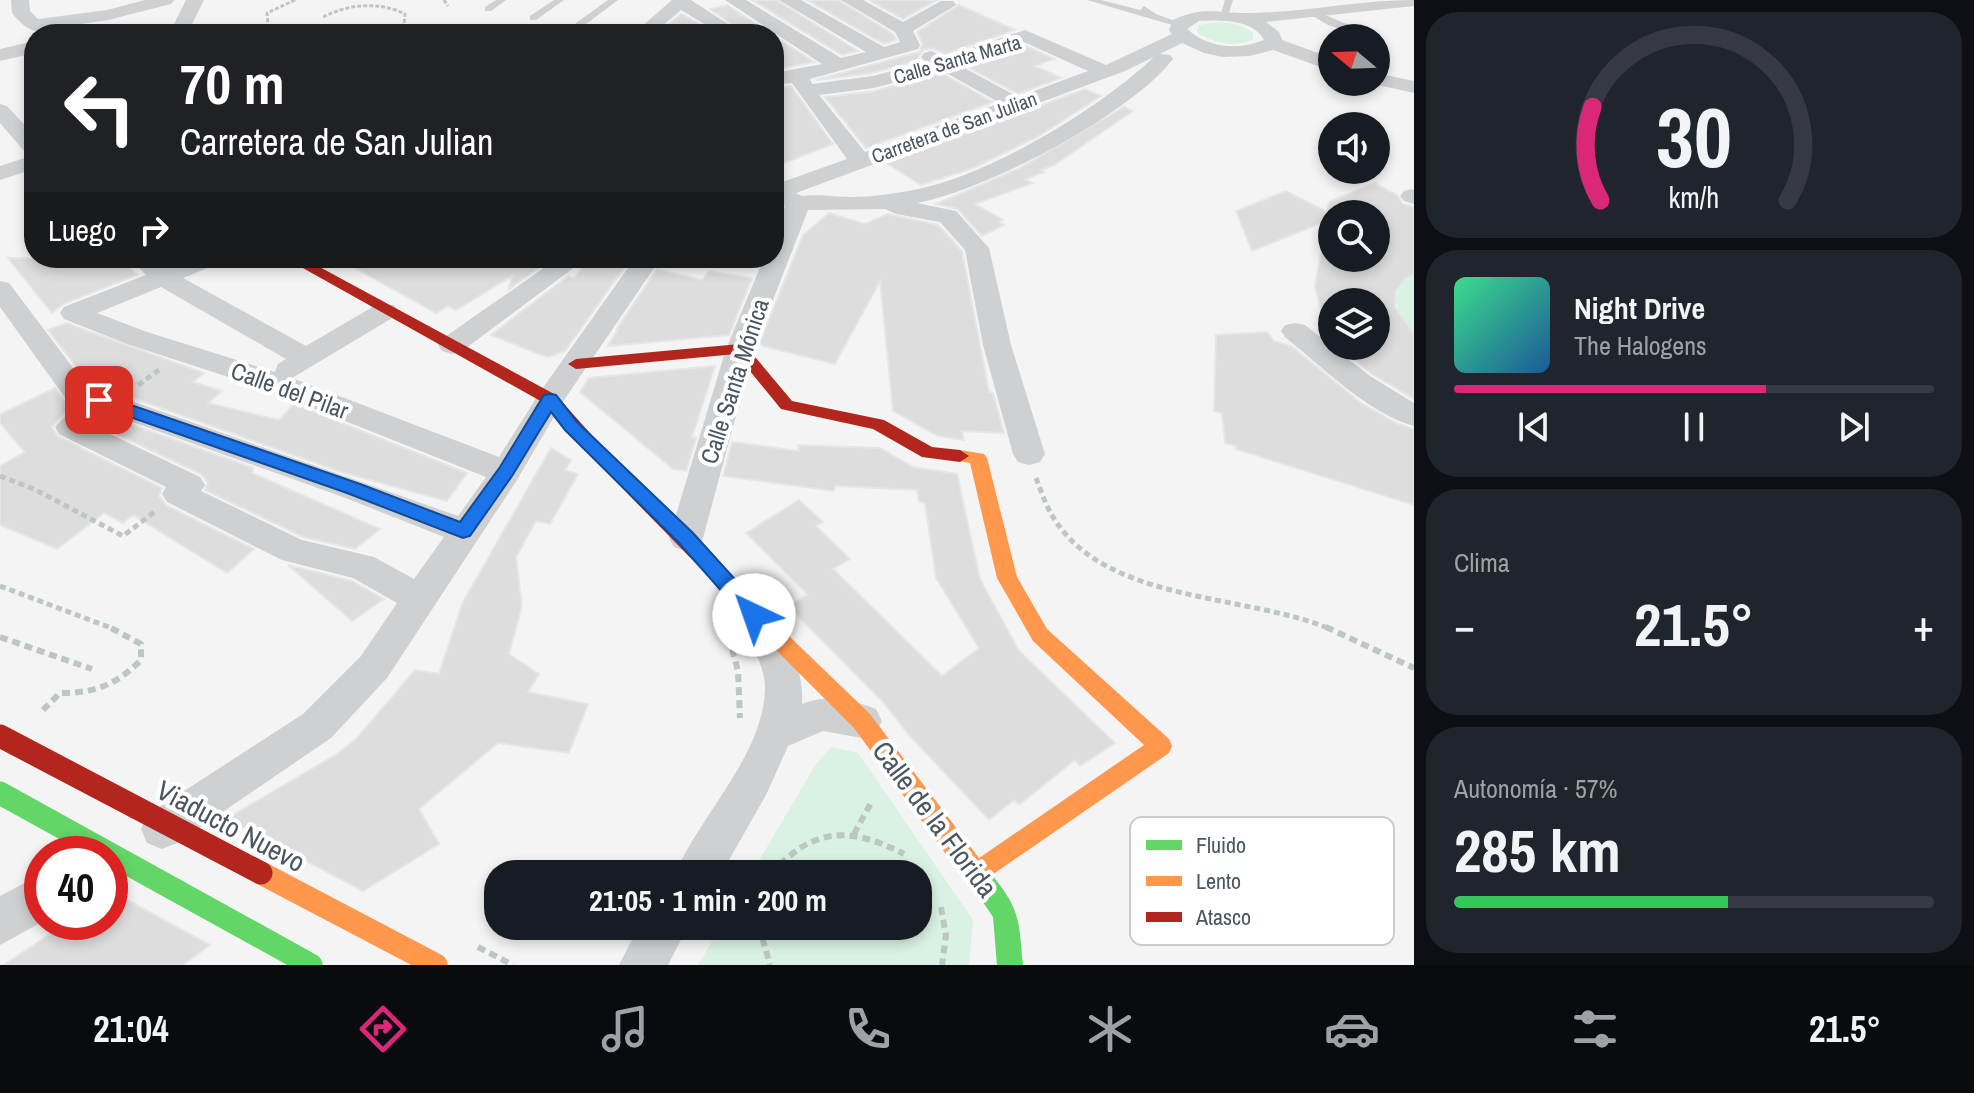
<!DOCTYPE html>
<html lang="es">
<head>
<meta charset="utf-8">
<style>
  body { margin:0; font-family:"Archivo Narrow",sans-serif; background:#20242c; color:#f1f3f6; height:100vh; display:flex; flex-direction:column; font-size:30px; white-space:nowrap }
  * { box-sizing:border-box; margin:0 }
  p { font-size:26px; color:#9ea1a6 }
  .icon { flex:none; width:44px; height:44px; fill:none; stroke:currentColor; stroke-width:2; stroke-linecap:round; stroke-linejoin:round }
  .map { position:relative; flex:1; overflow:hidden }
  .side { display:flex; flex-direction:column; gap:12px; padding:12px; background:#0d0f14; width:560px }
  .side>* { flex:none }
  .hud { position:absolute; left:24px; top:24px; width:760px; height:244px; border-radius:32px; box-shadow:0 4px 12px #0003; background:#202124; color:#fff; overflow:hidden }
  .needle { width:52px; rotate:289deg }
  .controls { position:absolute; left:1318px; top:24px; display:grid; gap:16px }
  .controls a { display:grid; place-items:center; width:72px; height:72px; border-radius:50%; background:#171b24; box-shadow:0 4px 12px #0003; font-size:40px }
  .speed { position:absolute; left:24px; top:836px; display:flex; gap:16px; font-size:40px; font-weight:700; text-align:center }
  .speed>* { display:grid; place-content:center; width:104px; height:104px; border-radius:50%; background:#171b24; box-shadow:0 4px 12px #0003; line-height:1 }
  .speed .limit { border:12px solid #d22; background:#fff; color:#111 }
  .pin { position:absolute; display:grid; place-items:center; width:68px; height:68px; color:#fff; margin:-34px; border-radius:16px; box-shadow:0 4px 12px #0006 }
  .me { position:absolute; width:88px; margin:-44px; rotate:318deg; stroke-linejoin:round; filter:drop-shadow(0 0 6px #0008) }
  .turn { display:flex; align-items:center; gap:28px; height:168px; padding:0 24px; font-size:36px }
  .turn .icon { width:104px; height:104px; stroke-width:2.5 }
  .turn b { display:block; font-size:56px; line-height:68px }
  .then { display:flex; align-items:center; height:76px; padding:0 24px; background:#0003; gap:16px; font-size:30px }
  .big { font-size:60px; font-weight:800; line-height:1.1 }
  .side .card { flex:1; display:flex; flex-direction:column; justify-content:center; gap:12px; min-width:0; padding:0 28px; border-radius:32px; background:#20242c }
  .side .dial { align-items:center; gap:0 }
  .dial svg { height:208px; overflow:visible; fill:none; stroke:#363941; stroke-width:7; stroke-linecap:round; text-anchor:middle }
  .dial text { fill:#f1f3f6; stroke:none }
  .song { display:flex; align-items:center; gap:24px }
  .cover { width:96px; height:96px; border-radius:12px; background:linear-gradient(135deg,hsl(150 70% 55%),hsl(210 70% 35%)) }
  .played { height:8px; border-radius:4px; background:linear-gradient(90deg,#db2777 65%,#363941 65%) }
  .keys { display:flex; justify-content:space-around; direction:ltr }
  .heat { display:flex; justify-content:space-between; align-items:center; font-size:44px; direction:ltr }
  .charge { height:12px; border-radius:6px; background:linear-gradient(90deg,#34c759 57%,#363941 0) }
  .trip { position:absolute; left:484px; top:860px; width:448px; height:80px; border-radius:32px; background:#171b24; box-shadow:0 4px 12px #0003; font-weight:800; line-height:80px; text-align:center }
  .tab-bar { display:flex; height:128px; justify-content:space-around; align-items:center; background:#090b0e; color:#9ea1a6 }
  .tab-bar .icon { width:56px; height:56px }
  .tab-bar .current { color:#db2777 }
  .tab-bar b { font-size:36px; color:#f1f3f6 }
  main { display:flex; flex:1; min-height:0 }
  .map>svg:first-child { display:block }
  .green { fill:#d9f2e3 }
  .building { fill:#ddddde; stroke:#e5e6e7; stroke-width:2; fill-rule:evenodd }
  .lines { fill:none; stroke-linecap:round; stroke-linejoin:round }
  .path-far2 { stroke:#bcc7c4; stroke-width:3; stroke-dasharray:4 2; stroke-linecap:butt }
  .path-far1 { stroke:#bcc7c4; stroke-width:5; stroke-dasharray:6 4; stroke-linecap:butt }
  .path { stroke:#bcc7c4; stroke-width:6; stroke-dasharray:8 5; stroke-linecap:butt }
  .lane { fill:#ced0d2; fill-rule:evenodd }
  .street { fill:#ced0d2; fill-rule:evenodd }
  .fast { fill:#63d668; fill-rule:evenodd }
  .slow { fill:#ff974d; fill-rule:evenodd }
  .jam { fill:#b3261e; fill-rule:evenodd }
  .path-bridge { stroke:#bcc7c4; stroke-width:6; stroke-dasharray:8 5; stroke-linecap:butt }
  .fast-bridge { stroke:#63d668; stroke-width:23 }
  .slow-bridge { stroke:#ff974d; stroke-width:23 }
  .jam-bridge { stroke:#b3261e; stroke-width:23 }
  .route { fill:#1a73e8; stroke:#114b97; stroke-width:2 }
  .labels { text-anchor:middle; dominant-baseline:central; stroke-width:8; stroke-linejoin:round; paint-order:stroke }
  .far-street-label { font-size:20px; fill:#4a5661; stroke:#fff }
  .street-label { font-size:24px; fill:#4a5661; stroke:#fff }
  .near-street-label { font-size:28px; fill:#4a5661; stroke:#fff }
  .key { fill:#fff; stroke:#c9ccd0; stroke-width:2 }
  .key-label { font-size:22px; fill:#4a5661 }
</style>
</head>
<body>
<main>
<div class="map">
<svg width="1414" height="965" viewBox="0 0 1414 965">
  <rect width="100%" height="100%" fill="#f4f4f4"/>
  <path class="green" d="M1221 22 1240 25 1253 33V39C1236 48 1213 44 1197 32L1199 25Z
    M1414 274V334C1396 314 1385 289 1414 274Z
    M831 747 858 753 973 920 969 965H698L721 926H918V874H751L816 764Z"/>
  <path class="building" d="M752 0H776L858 51 842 55Z
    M807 0H838L893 34 896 40 884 44Z
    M869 0H937L903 19Z
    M727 5 771 34H746L710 9Z
    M959 5 1015 30 945 54 932 48 923 50 918 57 920 60 872 73 816 80 919 52 923 44 917 32Z
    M681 14H682L715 34H658Z
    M774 36 814 62 774 70Z
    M1024 45 1054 59 1035 66 1061 78 1018 94 966 66Z
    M941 73 993 102 866 148 825 97 875 91Z
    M791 86 833 144 774 167V88Z
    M1085 89 1101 96 1039 136 973 168 921 185 886 163Z
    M1124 107 1133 111 1054 165 1041 170 1044 172 1026 179 1033 183 975 204 1003 220 999 222 1004 225 982 236 958 209 936 204 1018 169Z
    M1374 183 1397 195 1403 204 1414 207V274L1405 279 1396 291 1395 307 1414 334V399L1372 374 1337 346H1376V302H1332V327L1320 307 1315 287 1326 221 1252 251 1236 211 1286 191 1327 212 1329 202ZM1332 214H1376V258H1332Z
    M829 213 865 224 888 214 938 225 962 251 989 392 993 393 1004 433 962 431 964 440 938 436 893 411 880 281 835 364 763 346 760 342 803 235Z
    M8 258H120L137 275 63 304 52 313Z
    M337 258H542L538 261 544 264 508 290 512 276 456 310 448 306 436 313Z
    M590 258 628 262 565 351 548 357 541 355 491 335 568 276 574 278Z
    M657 269 702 280 709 271 752 278 729 335 608 346 619 328 616 330Z
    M66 323 204 373 193 382 222 391 208 403 279 420 294 404 467 473 447 501 341 472 88 382 48 330Z
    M1267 332 1274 341 1291 346 1361 403 1396 423 1414 429V505L1236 449V446L1225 443 1222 413 1214 411 1216 335Z
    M715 366 692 437 696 438 686 471 673 469 580 392 589 378Z
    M55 388 64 401 73 404 52 427 58 437 162 488 159 496 166 505 254 549 227 573 133 515 123 523 104 513 57 549 0 525V466L25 452 0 423V414Z
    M105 415 253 468 252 473 380 529 355 549 303 537 205 490 208 483 201 474 96 424Z
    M732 442 799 451 798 445 880 448 913 467 957 474 980 579 1019 651 1115 743 1080 766 1075 760 1019 805 1014 800 989 820 910 736 883 702 788 606 808 595 746 533 799 500 823 522 816 526 850 559 833 569 942 676 979 648 936 578 925 503 919 502 917 490 835 486 834 491 723 476Z
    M551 448 571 460 565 470 578 474 550 524 536 521 516 557 522 606 509 654 539 674 528 692 588 704 569 753 498 743 419 809 439 844 363 891 226 819 337 754 357 738 415 670 439 674 463 602Z
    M288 565 352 581 384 599 352 621Z
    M113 892 210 945 183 965H4L68 922H110V894Z"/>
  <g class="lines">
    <path class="path-far2" d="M444 0 448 6
      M323 17C349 4 378 1 405 14L404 24 387 34
      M269 34 267 13 295 0"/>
    <path class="path-far1" d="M138 385 159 370
      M0 476 34 489 123 536 157 510
      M1036 478C1041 491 1046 506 1053 517 1106 604 1245 593 1330 629
      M0 586 114 629"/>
    <path class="path" d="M1326 627 1414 668
      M0 637 92 669
      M732 649 738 671 740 718
      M43 710 60 693C95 693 116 685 141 660V644L109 627
      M854 834 871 803
      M749 865 765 874
      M771 874C813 827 850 826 904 854
      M941 907 946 936 942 965
      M759 926 770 965"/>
    <path class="lane" d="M496 0H506L491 11H485V7Z
      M554 0H564L536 20H530V16Z
      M608 0H618L582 27H576V23Z
      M1087 0H1101L1140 10 1144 6 1156 14 1183 24 1179 27Z
      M1225 0H1233L1228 16 1224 19 1220 16Z
      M1316 11 1370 34 1365 37 1328 25 1313 16 1312 14Z
      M1332 44V50L1328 49V45Z"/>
    <path class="street" d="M11 0H29L30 11 38 19 107 10 145 0H174L171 4 108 20 52 28 59 34C37 34 26 31 12 13Z
      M186 0H204L187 34H169Z
      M672 0H691L743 34H721L681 10 653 34H633Z
      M725 0H746L841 58 866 52 779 0H801L884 47 900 42 895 32 841 0H863L903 22 941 1H953L956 5 913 31 920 45 918 49 810 79 812 84 873 76 926 62 921 57 924 53 931 51 945 57 1025 30 1106 65 1172 34 1169 30 1173 20C1202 6 1216 13 1245 13 1302 13 1357 0 1414 0V6L1266 22 1279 32 1282 40 1332 58V71L1273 50 1250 56 1223 57 1204 53 1182 43 1160 54 1170 55 1173 59C1131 114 985 191 917 203L956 211 989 248 1011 345 1045 454 1040 462 1029 465 1018 462 1013 454 983 345 965 250 940 222 896 214 885 209 808 210 754 349 703 538 698 547 686 551 674 547 669 538 726 349 764 258H774V234L785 206 774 200V185L847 159 792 83 774 85V73L822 64ZM1199 21C1220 20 1253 19 1264 40 1238 51 1208 48 1187 29ZM1024 42 1088 71 1018 97 959 65ZM1154 57C1099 109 987 177 913 190 892 194 872 197 851 197 834 197 818 194 802 196L796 193 1125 71ZM941 70 1000 103 865 152 819 95 874 88Z
      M34 41V53L0 61V49Z
      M1376 73 1414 81V93L1369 83 1376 82Z
      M0 104 7 106 34 135V155L26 153 0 123Z
      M34 155V169L0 180V166Z
      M1412 189 1414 190V204L1404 201 1400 196 1404 191Z
      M130 258H157L166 267 189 258H224L220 263 183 278 306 346 376 305H394L398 311 394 317 292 378 499 457 540 392 635 258H661L562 403 517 480 387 678 331 738 177 843 162 849 147 843 141 829 147 815 303 714 361 656 397 603 353 578 282 560 167 502 162 494 166 487 59 434 55 427 78 403 66 399 0 307V281L9 283 86 385 458 516 486 477 262 388 127 344 64 319 60 313 64 307 146 275ZM161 287 286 359 278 364 275 372 147 332 97 313ZM104 412 343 497 444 537 414 579 374 557 302 540 201 491 205 485 200 477 91 425Z
      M558 258H587L462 351 452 354 442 351 438 345 442 339Z
      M1295 323 1305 325 1370 376 1414 403V426C1369 414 1321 366 1285 337L1281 331 1285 325Z
      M765 620 778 624C792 651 804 674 802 704 828 694 850 699 876 709L882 721 876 733 862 738 823 731 788 746 766 795 721 874H675C700 815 765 753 765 687 765 669 754 651 747 635L752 624Z
      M42 874V922L0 945V896Z
      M639 926H688L668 965H619Z"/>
    <path class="fast" d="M976 862C987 866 992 875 999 884 1022 914 1019 929 1023 965H997L993 917 964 874 967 865Z"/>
    <path class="slow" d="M960 450 984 454 987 458 1017 577 1047 629 1169 739 1172 746 1169 753 976 886 967 883 854 728 747 621 712 578 715 573 722 570 729 573 761 609 870 714 979 858 1144 745 1033 641 997 578 970 463 954 460 951 456Z"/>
    <path class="jam" d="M285 258H303L556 395 597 441 729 573 732 578 729 583 722 586 715 583 585 450 544 403Z
      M740 344 746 346 792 401 884 420 932 447 960 450 969 456 960 462 922 457 873 429 781 409 736 354 576 369 568 364 576 359Z"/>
    <path class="path-bridge" d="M478 947 513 965"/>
    <path class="fast-bridge" d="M0 793 311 965"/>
    <path class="slow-bridge" d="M261 873 436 965"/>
    <path class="jam-bridge" d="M0 736 261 873"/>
  </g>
  <path class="route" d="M550 394 556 395 577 422 693 533 762 609 765 615 762 620 754 623 747 620 679 543 565 430 551 412 512 476 470 536 463 538 347 493 93 404 91 400 93 396H105L360 484 460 522 500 467 544 395Z"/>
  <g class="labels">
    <g class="far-street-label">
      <text transform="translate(957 59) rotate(-16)">Calle Santa Marta</text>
      <text transform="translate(954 127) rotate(-20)">Carretera de San Julian</text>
    </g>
    <g class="street-label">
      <text transform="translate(734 381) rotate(-72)">Calle Santa Mónica</text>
      <text transform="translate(290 390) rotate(20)">Calle del Pilar</text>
    </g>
    <g class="near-street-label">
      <text transform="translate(935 819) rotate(53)">Calle de la Florida</text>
      <text transform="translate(231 826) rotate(28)">Viaducto Nuevo</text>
    </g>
  </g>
  <rect x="1130" y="817" width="264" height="128" rx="12" class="key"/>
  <rect x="1146" y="840" width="36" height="10" fill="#63d668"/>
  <rect x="1146" y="876" width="36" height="10" fill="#ff974d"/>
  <rect x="1146" y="912" width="36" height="10" fill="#b3261e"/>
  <g class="key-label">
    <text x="1196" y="853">Fluido</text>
    <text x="1196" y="889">Lento</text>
    <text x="1196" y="925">Atasco</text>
  </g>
</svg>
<div class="controls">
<a><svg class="needle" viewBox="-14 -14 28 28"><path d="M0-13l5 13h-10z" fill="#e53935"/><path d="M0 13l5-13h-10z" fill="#9ea1a6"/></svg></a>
<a><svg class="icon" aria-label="sound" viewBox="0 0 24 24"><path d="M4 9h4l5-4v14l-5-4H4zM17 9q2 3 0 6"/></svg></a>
<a><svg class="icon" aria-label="search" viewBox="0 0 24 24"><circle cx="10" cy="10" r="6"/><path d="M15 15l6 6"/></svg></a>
<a><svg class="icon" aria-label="layers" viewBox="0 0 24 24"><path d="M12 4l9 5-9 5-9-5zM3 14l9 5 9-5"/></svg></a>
</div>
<div class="speed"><div class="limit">40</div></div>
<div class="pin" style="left:99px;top:400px;background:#d93025"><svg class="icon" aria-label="arrive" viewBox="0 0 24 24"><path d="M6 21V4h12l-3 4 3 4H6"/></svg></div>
<svg class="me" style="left:754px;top:615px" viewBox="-20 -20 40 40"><circle r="19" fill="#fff"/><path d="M0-13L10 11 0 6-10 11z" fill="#1a73e8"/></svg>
<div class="trip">21:05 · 1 min · 200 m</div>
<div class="hud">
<div class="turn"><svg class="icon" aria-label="left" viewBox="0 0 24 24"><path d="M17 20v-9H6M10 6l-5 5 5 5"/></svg><div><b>70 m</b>Carretera de San Julian</div></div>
<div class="then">Luego<svg class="icon" aria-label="right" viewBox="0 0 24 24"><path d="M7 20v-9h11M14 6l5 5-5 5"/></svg></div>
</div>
</div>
<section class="side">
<div class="card dial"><svg viewBox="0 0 100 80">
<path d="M14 69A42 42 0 1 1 86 69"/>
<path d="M14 69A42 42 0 0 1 11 33" stroke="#db2777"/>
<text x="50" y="56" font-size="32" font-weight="700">30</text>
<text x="50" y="72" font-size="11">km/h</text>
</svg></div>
<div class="card">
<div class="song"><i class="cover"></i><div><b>Night Drive</b><p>The Halogens</p></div></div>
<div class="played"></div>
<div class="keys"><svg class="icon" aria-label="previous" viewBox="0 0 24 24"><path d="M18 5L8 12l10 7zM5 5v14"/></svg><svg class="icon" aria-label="pause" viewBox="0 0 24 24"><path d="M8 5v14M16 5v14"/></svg><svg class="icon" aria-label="next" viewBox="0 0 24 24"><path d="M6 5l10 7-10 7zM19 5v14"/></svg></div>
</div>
<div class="card"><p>Clima</p>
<div class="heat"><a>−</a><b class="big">21.5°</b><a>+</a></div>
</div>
<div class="card"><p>Autonomía · 57%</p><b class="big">285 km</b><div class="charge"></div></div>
</section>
</main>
<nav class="tab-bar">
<b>21:04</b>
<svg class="icon current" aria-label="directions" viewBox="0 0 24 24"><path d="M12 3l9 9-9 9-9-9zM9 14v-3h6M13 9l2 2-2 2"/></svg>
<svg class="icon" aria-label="music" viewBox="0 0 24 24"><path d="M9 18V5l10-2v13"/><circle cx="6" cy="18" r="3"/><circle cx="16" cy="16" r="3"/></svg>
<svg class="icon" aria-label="phone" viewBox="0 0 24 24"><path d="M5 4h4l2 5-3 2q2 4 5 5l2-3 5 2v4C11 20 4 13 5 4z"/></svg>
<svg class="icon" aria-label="climate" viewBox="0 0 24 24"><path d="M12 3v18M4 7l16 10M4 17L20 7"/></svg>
<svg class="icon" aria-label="car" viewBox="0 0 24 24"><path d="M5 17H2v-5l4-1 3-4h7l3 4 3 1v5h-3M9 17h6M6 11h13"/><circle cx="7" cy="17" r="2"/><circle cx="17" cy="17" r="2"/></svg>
<svg class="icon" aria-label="filters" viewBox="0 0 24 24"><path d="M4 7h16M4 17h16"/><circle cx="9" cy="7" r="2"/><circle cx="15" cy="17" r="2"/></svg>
<b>21.5°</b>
</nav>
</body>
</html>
